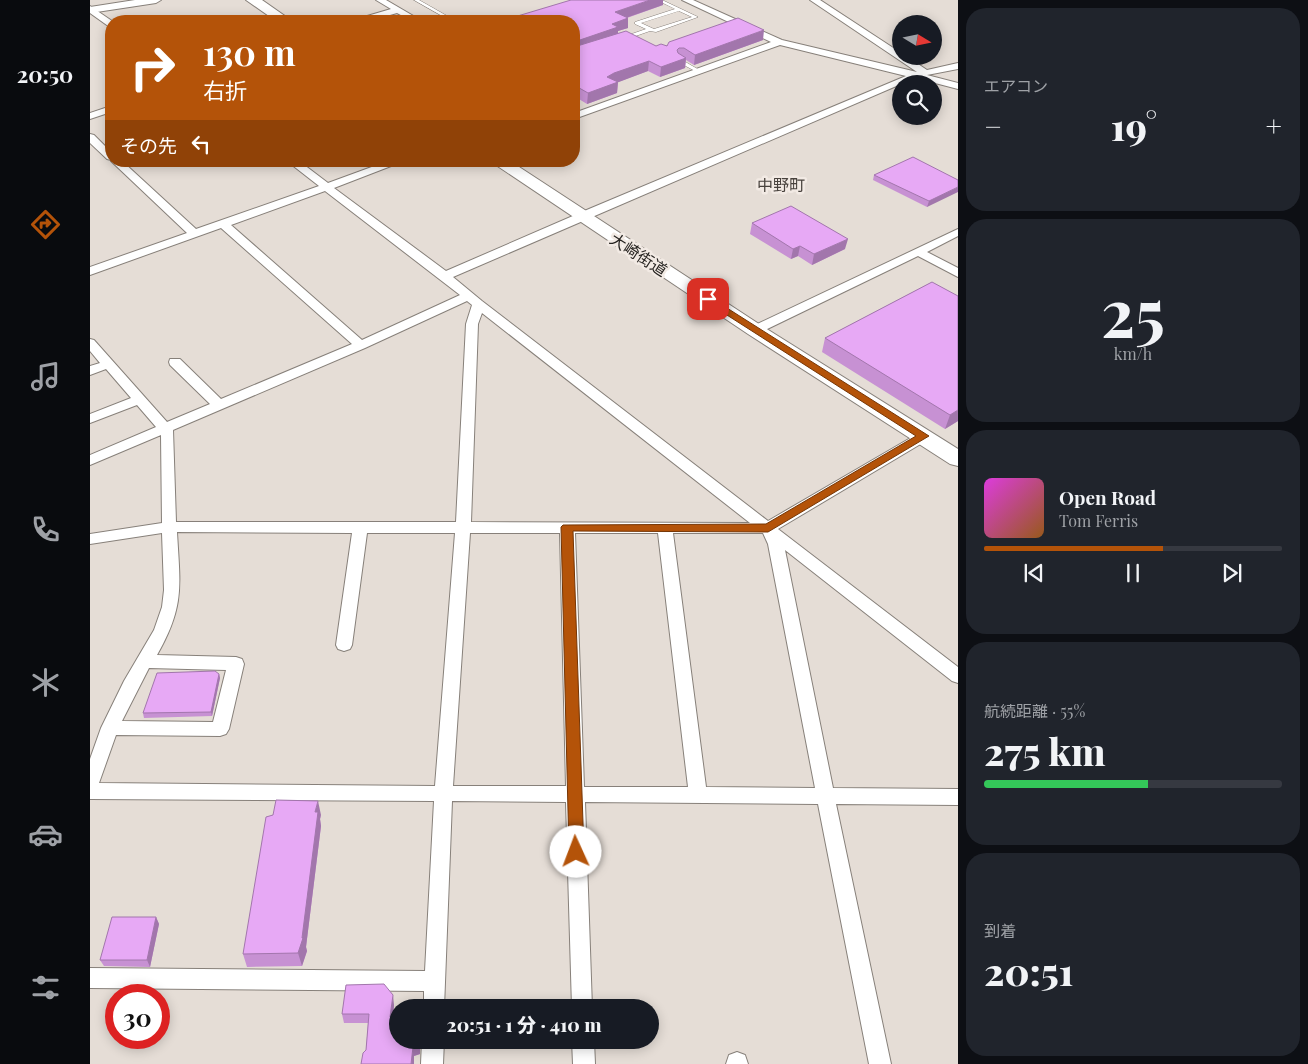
<!DOCTYPE html>
<html lang="ja">
<head>
<meta charset="utf-8">
<style>
  body { margin:0; font-family:"Playfair Display","Noto Sans JP",serif; background:#20242c; color:#f1f3f6; height:100vh; display:flex; flex-direction:column; font-size:19px; white-space:nowrap }
  * { box-sizing:border-box; margin:0 }
  p { font-size:16px; color:#9ea1a6 }
  .icon { flex:none; width:28px; height:28px; fill:none; stroke:currentColor; stroke-width:2; stroke-linecap:round; stroke-linejoin:round }
  .map { position:relative; flex:1; overflow:hidden }
  .sheet { display:flex; flex-direction:column; gap:8px; padding:8px; background:#0d0f14; width:350px }
  .sheet>* { flex:none }
  .hud { position:absolute; left:15px; top:15px; width:475px; height:152px; border-radius:20px; box-shadow:0 2px 12px #0003; background:#b45309; color:#fff; overflow:hidden }
  .needle { width:32px; rotate:100deg }
  .tools { position:absolute; left:802px; top:15px; display:grid; gap:10px }
  .tools a { display:grid; place-items:center; width:50px; height:50px; border-radius:50%; background:#171b24; box-shadow:0 2px 12px #0003; font-size:25px }
  .speed { position:absolute; left:15px; top:984px; display:flex; gap:10px; font-size:25px; font-weight:700; text-align:center }
  .speed>* { display:grid; place-content:center; width:65px; height:65px; border-radius:50%; background:#171b24; box-shadow:0 2px 12px #0003; line-height:1 }
  .speed .limit { border:8px solid #d22; background:#fff; color:#111 }
  .pin { position:absolute; display:grid; place-items:center; width:42px; height:42px; color:#fff; margin:-21px; border-radius:10px; box-shadow:0 2px 8px #0006 }
  .me { position:absolute; width:55px; margin:-28px; rotate:358deg; stroke-linejoin:round; filter:drop-shadow(0 0 4px #0008) }
  .turn { display:flex; align-items:center; gap:18px; height:105px; padding:0 15px; font-size:22px }
  .turn .icon { width:65px; height:65px; stroke-width:2.5 }
  .turn b { display:block; font-size:35px; line-height:42px }
  .then { display:flex; align-items:center; height:48px; padding:0 15px; background:#0003; gap:10px; font-size:19px }
  .big { font-size:38px; font-weight:800; line-height:1.1 }
  .sheet .widget { flex:1; display:flex; flex-direction:column; justify-content:center; gap:8px; min-width:0; padding:0 18px; border-radius:20px; background:#20242c }
  .sheet .dial { align-items:center; gap:0 }
  .dial b { font-size:65px; line-height:1 }
  .song { display:flex; align-items:center; gap:15px }
  .cover { width:60px; height:60px; border-radius:8px; background:linear-gradient(135deg,hsl(300 70% 55%),hsl(30 70% 35%)) }
  .played { height:5px; border-radius:2px; background:linear-gradient(90deg,#b45309 60%,#363941 60%) }
  .keys { display:flex; justify-content:space-around; direction:ltr }
  .heat { display:flex; justify-content:space-between; align-items:center; font-size:28px; direction:ltr }
  .charge { height:8px; border-radius:4px; background:linear-gradient(90deg,#34c759 55%,#363941 0) }
  .trip { position:absolute; left:299px; top:999px; width:270px; height:50px; border-radius:25px; background:#171b24; box-shadow:0 2px 12px #0003; font-weight:800; line-height:50px; text-align:center }
  main { display:flex; flex:1; min-height:0 }
  .tab-bar { display:flex; flex-direction:column; width:90px; justify-content:space-around; align-items:center; background:#090b0e; color:#9ea1a6 }
  .tab-bar .icon { width:35px; height:35px }
  .tab-bar .current { color:#b45309 }
  .tab-bar b { font-size:22px; color:#f1f3f6 }
  .map>svg:first-child { display:block }
  .lines { fill:none; stroke-linecap:round; stroke-linejoin:round }
  .service-casing { stroke:#87807a; stroke-width:1 }
  .minor-casing { stroke:#87807a; stroke-width:2 }
  .tertiary-casing { stroke:#87807a; stroke-width:2 }
  .primary-casing { stroke:#87807a; stroke-width:2 }
  .service { fill:#fff; fill-rule:evenodd }
  .minor { fill:#fff; fill-rule:evenodd }
  .tertiary { fill:#fff; fill-rule:evenodd }
  .primary { fill:#fff; fill-rule:evenodd }
  .wall { fill:#c791d3 }
  .shaded-wall { fill:#a276ac }
  .building { fill:#e7a9f5; stroke:#a276ac }
  .route { fill:#b45309; stroke:#753606 }
  .labels { text-anchor:middle; dominant-baseline:central; stroke-width:5; stroke-linejoin:round; paint-order:stroke }
  .far-quarter-label { font-size:16px; fill:#48423d; stroke:#f2eae4 }
  .street-label { font-size:16px; fill:#262320; stroke:#f2eae4 }
</style>
</head>
<body>
<main>
<nav class="tab-bar">
<b>20:50</b>
<svg class="icon current" aria-label="directions" viewBox="0 0 24 24"><path d="M12 3l9 9-9 9-9-9zM9 14v-3h6M13 9l2 2-2 2"/></svg>
<svg class="icon" aria-label="music" viewBox="0 0 24 24"><path d="M9 18V5l10-2v13"/><circle cx="6" cy="18" r="3"/><circle cx="16" cy="16" r="3"/></svg>
<svg class="icon" aria-label="phone" viewBox="0 0 24 24"><path d="M5 4h4l2 5-3 2q2 4 5 5l2-3 5 2v4C11 20 4 13 5 4z"/></svg>
<svg class="icon" aria-label="climate" viewBox="0 0 24 24"><path d="M12 3v18M4 7l16 10M4 17L20 7"/></svg>
<svg class="icon" aria-label="car" viewBox="0 0 24 24"><path d="M5 17H2v-5l4-1 3-4h7l3 4 3 1v5h-3M9 17h6M6 11h13"/><circle cx="7" cy="17" r="2"/><circle cx="17" cy="17" r="2"/></svg>
<svg class="icon" aria-label="filters" viewBox="0 0 24 24"><path d="M4 7h16M4 17h16"/><circle cx="9" cy="7" r="2"/><circle cx="15" cy="17" r="2"/></svg>
</nav>
<div class="map">
<svg width="868" height="1064" viewBox="0 0 868 1064">
  <rect width="100%" height="100%" fill="#e5ddd6"/>
  <g class="lines">
    <g class="service-casing">
      <path id="service" d="M324 0H329L366 21H361Z
        M567 0H572L608 17 566 32 560 31 537 39H533V37L556 29 545 24V22L585 9ZM589 11 602 17 564 29 551 23Z
        M588 60H592L611 71 607 72 588 62Z"/>
    </g>
    <g class="minor-casing">
      <path id="minor" d="M286 0H296L332 21H322L307 13 279 21H266L267 19 301 9Z
        M592 0H603L692 40 827 72 720 0H730L811 53V56H816L837 70 868 63V69L837 75 868 83V89L826 78 811 84 363 277 392 301 678 521 829 433H839L841 436 839 439 688 529 868 667V683L862 681 695 550 743 788 868 789V805L746 804 801 1064H779L728 804 495 802 502 1008H482L476 802 362 801 354 1008H334V991L0 988V968L335 971 344 801 0 799V759L11 728 34 681 64 630 72 607 74 590 72 533 0 544V534L72 523 71 435 0 465V455L66 427 47 405 0 423V414L41 398 16 369 0 375V366L10 363 0 351V339L4 340 77 422 120 404 80 365 79 362 80 359H90L131 399 262 344 131 228 0 275V267L97 233 21 161H32L106 229 229 186 197 161H209L238 183 298 161H314L244 188 356 271 499 209 816 76 690 45 484 119V113L681 42ZM235 191 370 295 272 340 141 225ZM377 301 382 305 376 324 366 522H86L83 430 275 348ZM392 313 660 523 381 522 388 324ZM87 532 262 533 246 645 248 649 254 651 260 649 262 645 277 533H365L345 786 9 783 26 735 130 736 136 734 139 729 154 664 152 659 146 657 67 655C95 606 90 586 87 532ZM380 533H470L476 786H363ZM485 533H568L598 787H494ZM583 533H673L678 544 725 788 616 787ZM59 668 136 670 123 722 32 721Z
        M0 6 22 21 21 28 0 13Z
        M21 106V112L0 119V113Z
        M0 134 4 135 21 152V160L17 159 0 143Z
        M868 229V236L837 252 868 268V277L828 256 669 333 665 334 659 330 661 327Z
        M332 1040H354L353 1064H331Z
        M482 1040H504L505 1064H483Z
        M647 1052 655 1055 658 1064H636L639 1055Z"/>
    </g>
    <g class="tertiary-casing">
      <path id="tertiary" d="M45 0H71L66 3 0 13V7Z"/>
    </g>
    <g class="primary-casing">
      <path id="primary" d="M156 0H172L202 21H186Z
        M400 161H420L672 326 868 449V466L860 464 658 334Z"/>
    </g>
    <use href="#service" class="service"/>
    <use href="#minor" class="minor"/>
    <use href="#tertiary" class="tertiary"/>
    <use href="#primary" class="primary"/>
  </g>
  <path class="wall" d="M573 5 537 18H538V28L528 31V33L566 46 673 40 604 65 596 60 595 68 570 77 558 71 528 82 527 93 497 104 484 96V21Z
    M784 175 868 180 837 207 783 180Z
    M662 223 755 249 722 265 708 256 701 259 660 234Z
    M842 282 868 421 855 429 732 352 735 338Z
    M129 674 130 678 122 716 54 718 53 713Z
    M231 815 230 819 231 826 216 947 217 951 212 966 157 967 153 954Z
    M66 917 69 924 60 967 14 966 10 960Z
    M304 1005 303 1017 308 1040H330V1054L324 1056V1064H271L276 1050 278 1023H254L252 1014Z"/>
  <path class="shaded-wall" d="M560 0H573V5L524 22 525 12Z
    M538 18V28L528 31V37L484 52V42L522 24Z
    M674 30 673 40 604 65 605 55Z
    M596 58 595 68 570 77 571 67Z
    M559 61 558 71 521 85 528 82 527 93 497 104 498 93 517 77 524 73Z
    M868 187V192L837 207 839 201Z
    M758 239 755 249 722 265 724 254Z
    M710 246 708 256 701 259 703 249Z
    M868 410V421L855 429 860 415Z
    M129 674 130 678 122 716 121 712Z
    M228 801 231 815 230 819 231 826 216 947 217 951 212 966 208 953 212 938 225 812Z
    M66 917 69 924 60 967 57 960Z
    M303 995 304 1005 302 1026 300 1017Z
    M328 1040H330V1054L324 1056V1064H321L323 1047Z"/>
  <path class="building" d="M481 0H560L525 12 538 18 522 24 528 27 484 42V21H411Z
    M648 18 674 30 605 55 594 48H589L587 50 588 53 596 58 571 67 559 61 524 73 517 77 528 82 498 93 484 85V47L536 31 566 46 571 44 577 46 579 42Z
    M823 157 868 180V187L839 201 784 175Z
    M701 206 758 239 724 254 710 246 703 249 662 223Z
    M842 282 868 296V410L860 415 735 338Z
    M125 671 129 674 121 712 53 713 67 673Z
    M186 800 228 801 225 812H228L212 938H213L208 953 153 954 176 817 183 815Z
    M22 917H66L57 960H10Z
    M294 984 303 995 300 1017H308V1040H328V1045L323 1047 321 1064H271L273 1053 276 1050 279 1014H252L256 985Z"/>
  <path class="route" d="M618 296 839 436 678 532 483 531 494 852 492 857 486 859 481 857 479 852 471 527 473 525 676 524 826 436 615 301 614 299Z"/>
  <g class="labels">
    <g class="far-quarter-label">
      <text x="691" y="184">中野町</text>
    </g>
    <g class="street-label">
      <text transform="translate(549 254) rotate(33)">大崎街道</text>
    </g>
  </g>
</svg>
<div class="tools">
<a><svg class="needle" viewBox="-14 -14 28 28"><path d="M0-13l5 13h-10z" fill="#e53935"/><path d="M0 13l5-13h-10z" fill="#9ea1a6"/></svg></a>
<a><svg class="icon" aria-label="search" viewBox="0 0 24 24"><circle cx="10" cy="10" r="6"/><path d="M15 15l6 6"/></svg></a>
</div>
<div class="speed"><div class="limit">30</div></div>
<div class="pin" style="left:618px;top:299px;background:#d93025"><svg class="icon" aria-label="arrive" viewBox="0 0 24 24"><path d="M6 21V4h12l-3 4 3 4H6"/></svg></div>
<svg class="me" style="left:486px;top:852px" viewBox="-20 -20 40 40"><circle r="19" fill="#fff"/><path d="M0-13L10 11 0 6-10 11z" fill="#b45309"/></svg>
<div class="trip">20:51 · 1 分 · 410 m</div>
<div class="hud">
<div class="turn"><svg class="icon" aria-label="right" viewBox="0 0 24 24"><path d="M7 20v-9h11M14 6l5 5-5 5"/></svg><div><b>130 m</b>右折</div></div>
<div class="then">その先<svg class="icon" aria-label="left" viewBox="0 0 24 24"><path d="M17 20v-9H6M10 6l-5 5 5 5"/></svg></div>
</div>
</div>
<section class="sheet">
<div class="widget"><p>エアコン</p>
<div class="heat"><a>−</a><b class="big">19°</b><a>+</a></div>
</div>
<div class="widget dial"><b>25</b><p>km/h</p></div>
<div class="widget">
<div class="song"><i class="cover"></i><div><b>Open Road</b><p>Tom Ferris</p></div></div>
<div class="played"></div>
<div class="keys"><svg class="icon" aria-label="previous" viewBox="0 0 24 24"><path d="M18 5L8 12l10 7zM5 5v14"/></svg><svg class="icon" aria-label="pause" viewBox="0 0 24 24"><path d="M8 5v14M16 5v14"/></svg><svg class="icon" aria-label="next" viewBox="0 0 24 24"><path d="M6 5l10 7-10 7zM19 5v14"/></svg></div>
</div>
<div class="widget"><p>航続距離 · 55%</p><b class="big">275 km</b><div class="charge"></div></div>
<div class="widget"><p>到着</p><b class="big">20:51</b></div>
</section>
</main>
</body>
</html>
